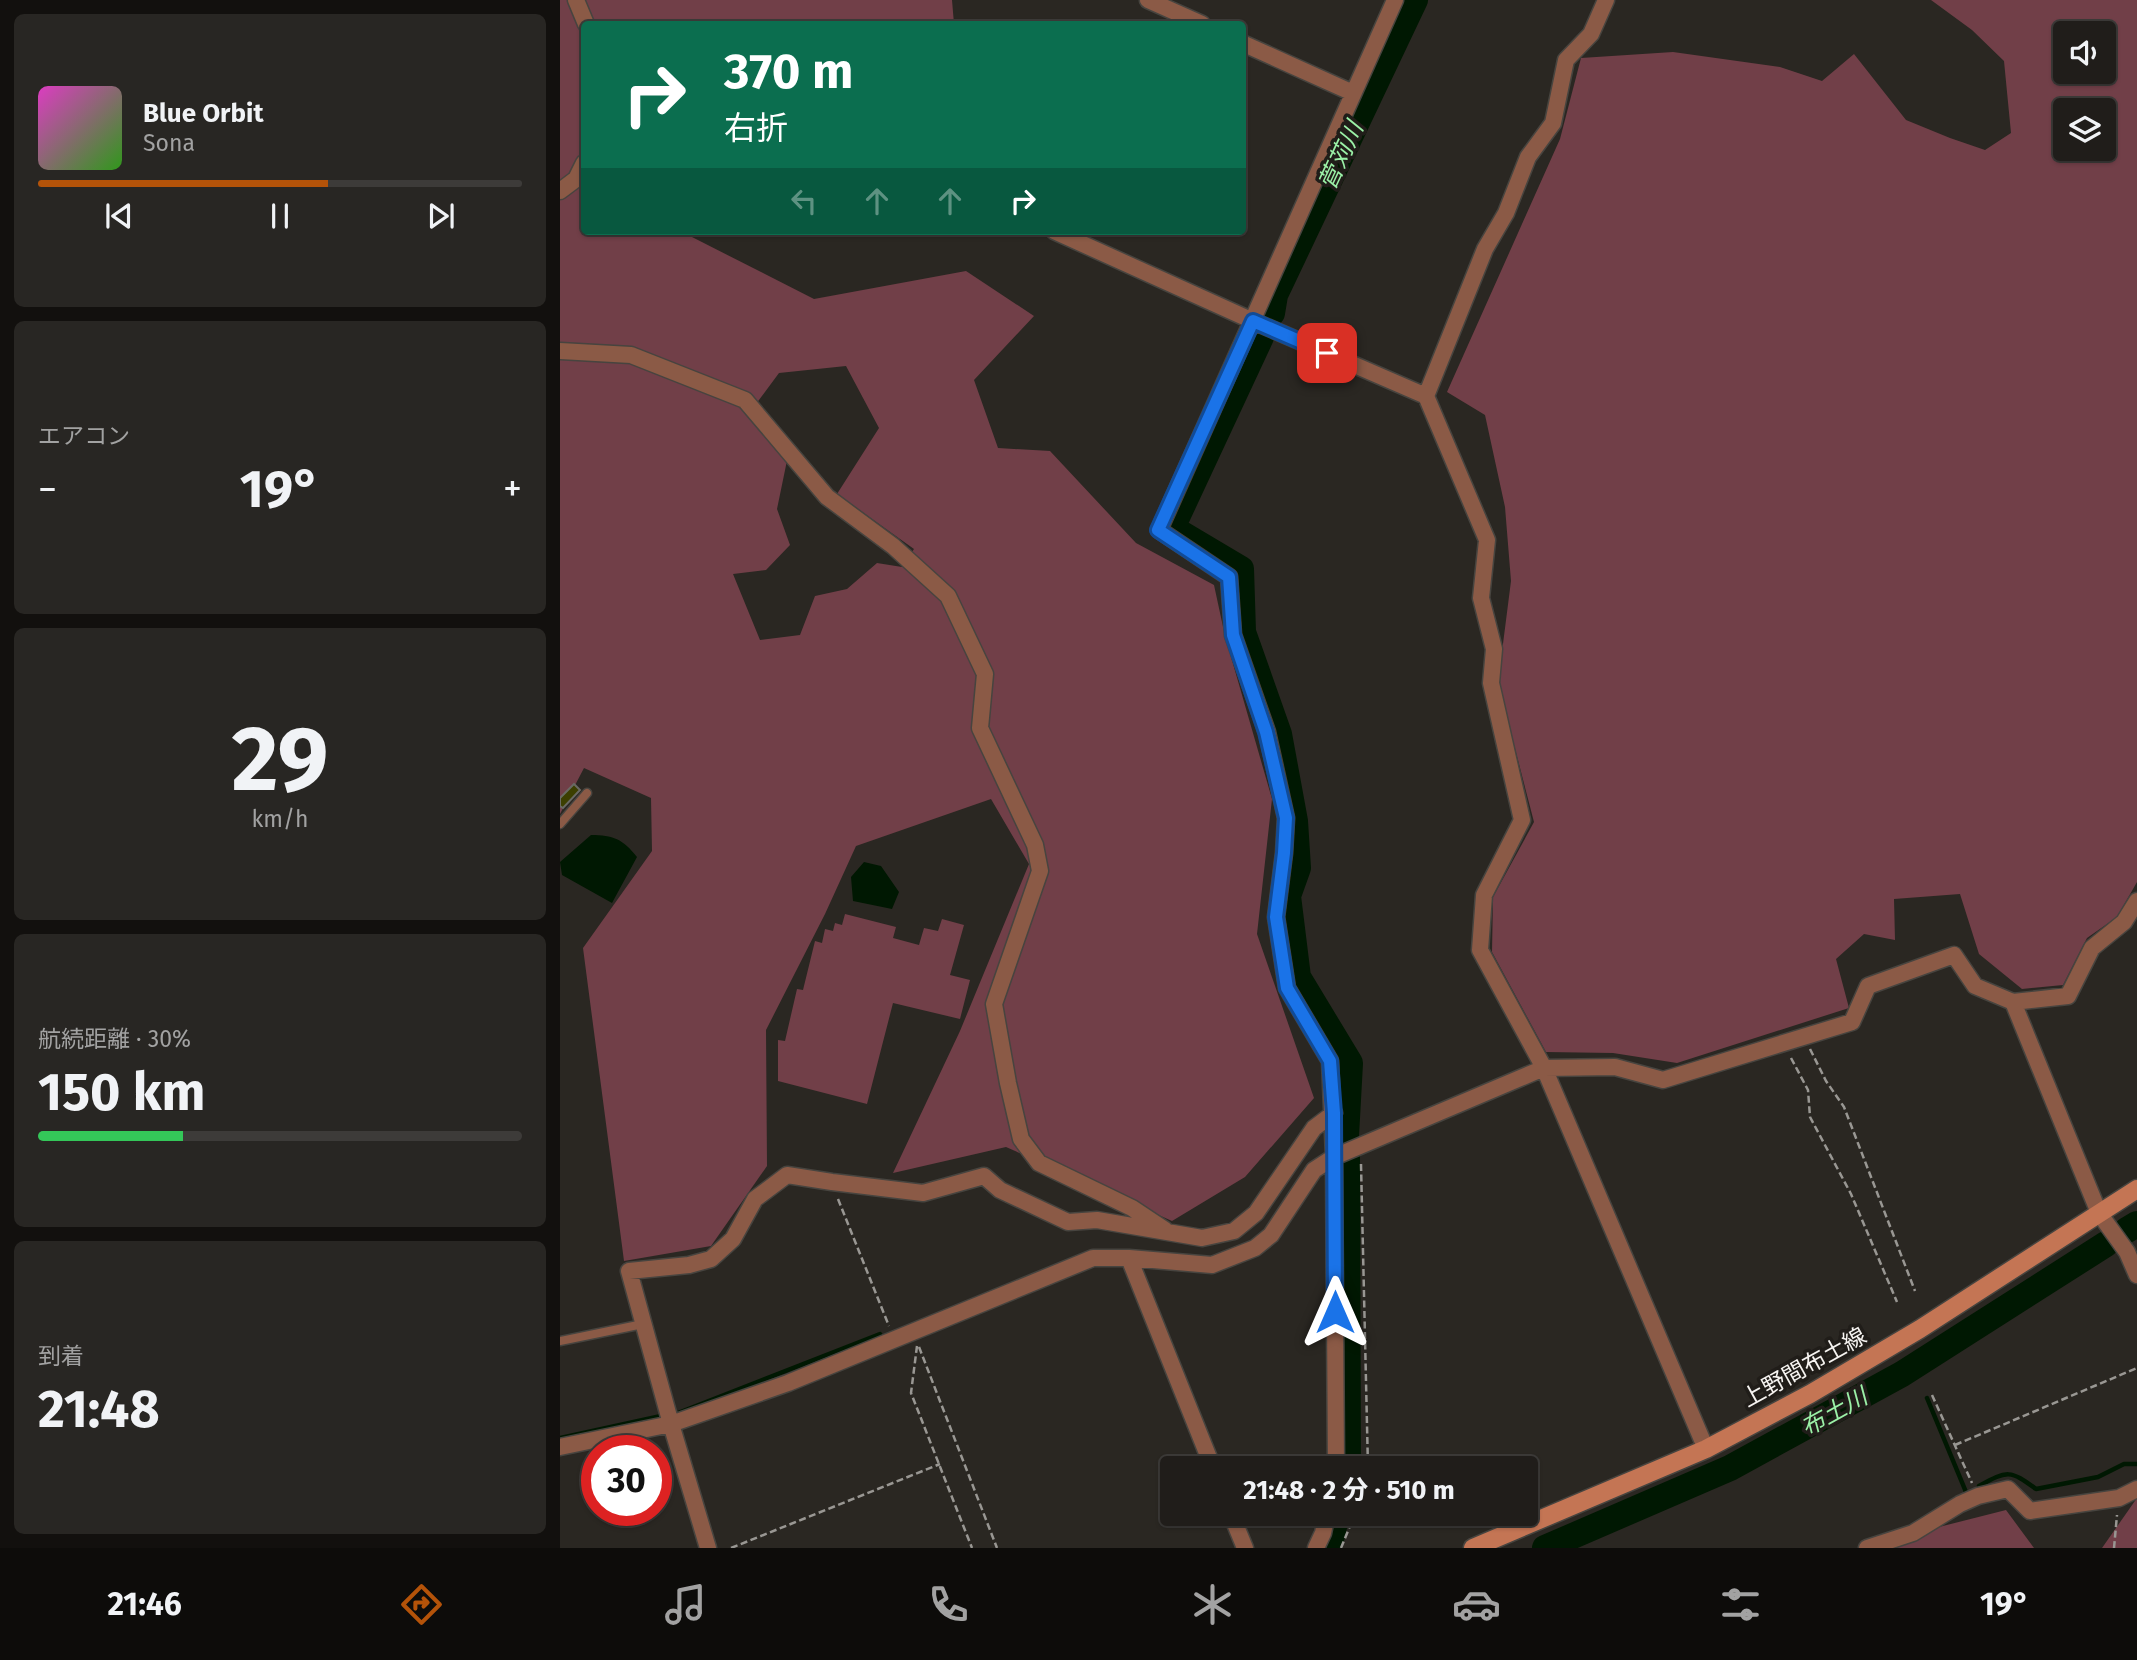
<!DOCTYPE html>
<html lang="ja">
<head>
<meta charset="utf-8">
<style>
  body { margin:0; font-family:"Fira Sans","Noto Sans JP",sans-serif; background:#282623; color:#f1f3f6; height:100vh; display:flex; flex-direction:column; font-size:26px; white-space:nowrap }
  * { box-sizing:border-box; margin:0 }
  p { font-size:23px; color:#a2a2a2 }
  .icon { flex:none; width:38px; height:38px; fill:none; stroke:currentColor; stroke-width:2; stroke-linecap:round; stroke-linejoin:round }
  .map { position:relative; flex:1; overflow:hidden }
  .drawer { display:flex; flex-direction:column; gap:14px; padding:14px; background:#12100e; width:560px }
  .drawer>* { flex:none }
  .banner { position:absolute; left:21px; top:21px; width:665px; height:214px; border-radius:7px; box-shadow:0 2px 5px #0004,0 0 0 2px #3d3b39; background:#0b6e4f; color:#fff; overflow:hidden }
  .fabs { position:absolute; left:1493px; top:21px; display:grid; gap:14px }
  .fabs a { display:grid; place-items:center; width:63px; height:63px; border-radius:7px; background:#201d1a; box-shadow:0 2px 5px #0004,0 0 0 2px #3d3b39; font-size:35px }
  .speed { position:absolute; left:21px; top:1435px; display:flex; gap:14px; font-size:35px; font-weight:700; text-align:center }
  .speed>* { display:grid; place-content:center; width:91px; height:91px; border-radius:50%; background:#201d1a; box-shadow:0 2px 5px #0004,0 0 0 2px #3d3b39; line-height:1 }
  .speed .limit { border:10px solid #d22; background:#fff; color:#111 }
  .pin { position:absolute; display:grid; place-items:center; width:60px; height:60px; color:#fff; margin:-30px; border-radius:14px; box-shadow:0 4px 10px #0006 }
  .me { position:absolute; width:77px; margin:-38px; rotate:0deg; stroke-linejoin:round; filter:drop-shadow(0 0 5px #0008) }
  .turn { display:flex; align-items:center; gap:24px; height:147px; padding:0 28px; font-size:32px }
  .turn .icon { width:91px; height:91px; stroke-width:2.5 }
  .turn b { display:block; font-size:49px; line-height:60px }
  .lanes { display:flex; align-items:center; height:66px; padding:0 28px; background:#0003; justify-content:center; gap:35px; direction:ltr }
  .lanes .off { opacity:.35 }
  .big { font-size:52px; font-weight:700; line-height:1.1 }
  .drawer .card { flex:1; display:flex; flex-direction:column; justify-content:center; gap:10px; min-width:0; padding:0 24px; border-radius:10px; background:#282623 }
  .drawer .dial { align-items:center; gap:0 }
  .dial b { font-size:91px; line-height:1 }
  .song { display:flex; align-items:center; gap:21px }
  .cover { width:84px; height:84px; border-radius:10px; background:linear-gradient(135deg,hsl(310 70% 55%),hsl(110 70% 35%)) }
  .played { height:7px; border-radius:4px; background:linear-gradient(90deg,#b45309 60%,#3d3b39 60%) }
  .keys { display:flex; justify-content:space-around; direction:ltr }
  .heat { display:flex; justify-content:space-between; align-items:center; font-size:38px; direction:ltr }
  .charge { height:10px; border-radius:5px; background:linear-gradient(90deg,#34c759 30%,#3d3b39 0) }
  .trip { position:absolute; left:600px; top:1456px; width:378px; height:70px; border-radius:7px; background:#201d1a; box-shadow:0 2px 5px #0004,0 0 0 2px #3d3b39; font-weight:700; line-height:70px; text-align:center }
  .tab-bar { display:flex; height:112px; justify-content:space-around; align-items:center; background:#0d0c0a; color:#a2a2a2 }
  .tab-bar .icon { width:49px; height:49px }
  .tab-bar .active { color:#b45309 }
  .tab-bar b { font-size:32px; color:#f1f3f6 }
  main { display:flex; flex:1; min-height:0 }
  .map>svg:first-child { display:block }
  .green { fill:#713f48; fill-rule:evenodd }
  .water { fill:#001802 }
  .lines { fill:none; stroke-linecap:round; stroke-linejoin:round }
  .stream { stroke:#001802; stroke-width:4.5 }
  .river { stroke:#001802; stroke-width:26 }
  .building { fill:#3c3f00; stroke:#696963; stroke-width:2 }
  .lane-casing { stroke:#47443f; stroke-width:11 }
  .street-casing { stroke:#47443f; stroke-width:19 }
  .secondary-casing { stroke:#47443f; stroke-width:21 }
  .path { stroke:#999793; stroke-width:2.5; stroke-dasharray:7 3.5; stroke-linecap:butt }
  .lane { stroke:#8b5a46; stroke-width:8 }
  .street { stroke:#8b5a46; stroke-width:16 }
  .secondary { stroke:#c47554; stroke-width:18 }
  .route-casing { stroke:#114b97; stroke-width:18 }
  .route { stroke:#1a73e8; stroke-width:12 }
  .labels { text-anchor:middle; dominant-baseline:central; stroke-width:7; stroke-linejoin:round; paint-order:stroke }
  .street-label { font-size:23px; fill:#f6f4f1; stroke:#201d19 }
  .water-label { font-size:24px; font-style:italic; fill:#9bf1a7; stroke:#201d19 }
</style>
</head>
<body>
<main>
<section class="drawer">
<div class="card">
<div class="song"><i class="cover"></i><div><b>Blue Orbit</b><p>Sona</p></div></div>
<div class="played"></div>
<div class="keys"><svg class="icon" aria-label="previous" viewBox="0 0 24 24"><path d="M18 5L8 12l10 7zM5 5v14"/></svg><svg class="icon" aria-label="pause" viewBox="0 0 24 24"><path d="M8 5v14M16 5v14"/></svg><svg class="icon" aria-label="next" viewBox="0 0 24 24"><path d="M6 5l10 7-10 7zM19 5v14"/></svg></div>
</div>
<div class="card"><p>エアコン</p>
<div class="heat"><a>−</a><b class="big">19°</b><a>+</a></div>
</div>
<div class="card dial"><b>29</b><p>km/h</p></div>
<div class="card"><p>航続距離 · 30%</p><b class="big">150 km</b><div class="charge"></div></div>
<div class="card"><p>到着</p><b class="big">21:48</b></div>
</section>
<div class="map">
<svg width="1577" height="1548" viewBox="0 0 1577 1548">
  <rect width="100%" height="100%" fill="#2a2722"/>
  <path class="green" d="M0 0H392L394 24H24V231H132V237L254 299 406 271 474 316 414 380 438 448 490 451 576 543 654 585 665 636 712 799 697 934 754 1098 685 1177 612 1221 446 1147 333 1173 400 1031 469 864 431 799 296 846 265 914 206 1030 207 1166 151 1246 64 1261 23 948 92 851 91 798 24 768 0 814ZM286 366 319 428 277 494 354 549 342 567 317 563 287 589 255 596 240 635 200 640 173 574 206 570 230 545 217 509 230 446 196 404 219 373Z
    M1371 0H1577V882L1557 917 1527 938 1503 985 1462 989 1419 954 1400 894 1334 899 1335 940 1304 934 1276 959 1289 1008 1117 1063 1053 1053 986 1052 932 952 933 897 974 822 938 683 951 581 945 507 925 415 887 392 1000 139 1021 58 1113 52 1220 67 1262 81 1294 54 1346 120 1390 138 1425 150 1451 133 1444 61 1412 30ZM1505 33H1544V72H1505ZM1505 110H1544V149H1505Z
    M285 914 336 927 333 938 359 945 364 928 378 931 382 919 404 925 390 975 410 980 400 1019 333 1003 307 1104 218 1081V1040L225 1041 237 989 243 990 255 941 262 943 265 929 273 931 275 923 282 925Z
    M1577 1498V1548H1542Z
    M1446 1510 1474 1548H1329L1375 1528Z"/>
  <path class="water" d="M31 835C53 835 63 839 77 857L52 903 2 875 0 862Z
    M304 862 321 866 339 892 332 909 293 901 291 877Z"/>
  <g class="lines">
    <path class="stream" d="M1367 1398 1406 1492
      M118 1413 320 1334
      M0 1438 101 1416
      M1419 1486C1448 1470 1450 1470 1476 1489L1538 1477 1564 1464H1577"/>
    <path class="river" d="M712 313 715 295 855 0
      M701 337 612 528 681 569 683 632 719 734 735 821 738 868 728 896 738 977 790 1063 786 1136
      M787 1156 788 1468
      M1567 1230 1577 1224
      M769 1548 777 1514
      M985 1548 1170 1468 1342 1374 1546 1244"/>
  </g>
  <path class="building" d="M14 784 20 790 3 808 0 806V798Z"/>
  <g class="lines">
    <g class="lane-casing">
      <path id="lane" d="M0 824 27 793
        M0 1341 83 1324"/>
    </g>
    <g class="street-casing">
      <path id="street" d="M16 0 26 24
        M588 0 642 24
        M682 43 793 93
        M0 191 16 179 24 163
        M494 231 693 321 866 396 927 540 921 598 934 649 931 683 962 820 924 895 920 950 984 1068 1146 1449
        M0 351 71 355 185 400 267 497 333 546 388 596 425 674 420 728 475 845 480 871 434 1004 448 1083 461 1139 479 1163 572 1208 605 1230
        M866 396 925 249 946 213 968 157 993 123 1006 60 1031 34 1046 0
        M1453 1002 1539 1213 1567 1252 1577 1275
        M569 1258 653 1468
        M0 1447 111 1424 228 1383 533 1258H569L652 1265 695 1248 711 1235 754 1170 774 1157 984 1068 1055 1067 1103 1080 1292 1022 1308 986 1394 955 1415 986 1453 1002 1508 996 1532 948 1564 922 1577 901
        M776 1468 774 1157 770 1061 727 988 716 917 724 853 726 818 707 732 673 635 669 577 599 530 835 0
        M671 1514 685 1548
        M148 1548 111 1424 69 1271 129 1265 151 1259 173 1239 195 1199 227 1175 272 1182 363 1193 424 1176 440 1190 508 1222 537 1220 642 1238 674 1231 696 1213 754 1128 774 1113
        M756 1548 763 1533 767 1514
        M1307 1548 1353 1533 1400 1504 1418 1496 1448 1489 1470 1511 1559 1498 1577 1489"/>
    </g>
    <g class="secondary-casing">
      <path id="secondary" d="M913 1548 1146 1449 1250 1394 1360 1329 1577 1189"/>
    </g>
    <path class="path" d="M1250 1049 1266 1081 1284 1107 1355 1291
      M1231 1058 1248 1090 1250 1117 1291 1194 1337 1302
      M801 1164 808 1468
      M278 1199 329 1326
      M357 1346 351 1393 412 1548
      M359 1347 437 1548
      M1372 1395 1412 1483
      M1395 1445 1577 1368
      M171 1548 380 1464
      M781 1548 795 1514
      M1554 1548 1557 1515"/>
    <use href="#lane" class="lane"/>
    <use href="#street" class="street"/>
    <use href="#secondary" class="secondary"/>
  </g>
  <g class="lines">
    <g class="route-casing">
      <path id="route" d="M767 353 693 321 598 530 669 577 673 635 706 732 726 818 724 853 716 917 727 988 770 1061 774 1113 775 1312"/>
    </g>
    <use href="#route" class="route"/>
  </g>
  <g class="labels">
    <g class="street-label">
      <text transform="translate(1244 1367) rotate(-29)">上野間布土線</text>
    </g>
    <g class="water-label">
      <text transform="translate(781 156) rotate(-65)">菅苅川</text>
      <text transform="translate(1274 1412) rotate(-29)">布土川</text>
    </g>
  </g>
</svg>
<div class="fabs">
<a><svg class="icon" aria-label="sound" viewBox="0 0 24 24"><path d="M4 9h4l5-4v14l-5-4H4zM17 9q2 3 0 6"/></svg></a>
<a><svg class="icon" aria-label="layers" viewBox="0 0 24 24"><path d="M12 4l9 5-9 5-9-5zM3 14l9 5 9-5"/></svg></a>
</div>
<div class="speed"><div class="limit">30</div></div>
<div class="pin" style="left:767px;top:353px;background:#d93025"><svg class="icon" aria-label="arrive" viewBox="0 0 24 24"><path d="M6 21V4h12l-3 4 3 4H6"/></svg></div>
<svg class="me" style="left:775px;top:1312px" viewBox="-20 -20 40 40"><path d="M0-17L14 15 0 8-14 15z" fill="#1a73e8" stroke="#fff" stroke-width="4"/></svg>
<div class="trip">21:48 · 2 分 · 510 m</div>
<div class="banner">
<div class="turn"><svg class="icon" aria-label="right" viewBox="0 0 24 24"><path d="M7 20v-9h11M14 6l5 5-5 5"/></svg><div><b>370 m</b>右折</div></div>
<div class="lanes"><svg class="icon off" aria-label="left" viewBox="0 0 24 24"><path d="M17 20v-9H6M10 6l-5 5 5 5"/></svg><svg class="icon off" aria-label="ahead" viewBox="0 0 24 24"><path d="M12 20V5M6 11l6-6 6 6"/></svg><svg class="icon off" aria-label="ahead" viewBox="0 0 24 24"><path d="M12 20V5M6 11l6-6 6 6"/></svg><svg class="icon" aria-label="right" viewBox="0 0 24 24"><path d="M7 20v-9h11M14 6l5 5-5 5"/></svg></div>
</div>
</div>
</main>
<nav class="tab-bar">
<b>21:46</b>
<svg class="icon active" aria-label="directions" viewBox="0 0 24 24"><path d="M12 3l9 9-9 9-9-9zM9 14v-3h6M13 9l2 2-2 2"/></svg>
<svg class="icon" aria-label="music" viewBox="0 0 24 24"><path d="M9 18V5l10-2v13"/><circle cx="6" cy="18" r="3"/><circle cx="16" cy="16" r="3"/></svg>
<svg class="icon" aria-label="phone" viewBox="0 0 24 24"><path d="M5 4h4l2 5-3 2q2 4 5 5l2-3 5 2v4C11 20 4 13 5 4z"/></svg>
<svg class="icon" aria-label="climate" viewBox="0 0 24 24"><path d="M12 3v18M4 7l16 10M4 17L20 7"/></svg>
<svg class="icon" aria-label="car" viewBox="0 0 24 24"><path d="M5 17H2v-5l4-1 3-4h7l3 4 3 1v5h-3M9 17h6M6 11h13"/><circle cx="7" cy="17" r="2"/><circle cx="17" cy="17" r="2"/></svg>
<svg class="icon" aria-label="filters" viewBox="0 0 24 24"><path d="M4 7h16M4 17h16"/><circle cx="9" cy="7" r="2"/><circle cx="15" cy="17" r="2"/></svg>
<b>19°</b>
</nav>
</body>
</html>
